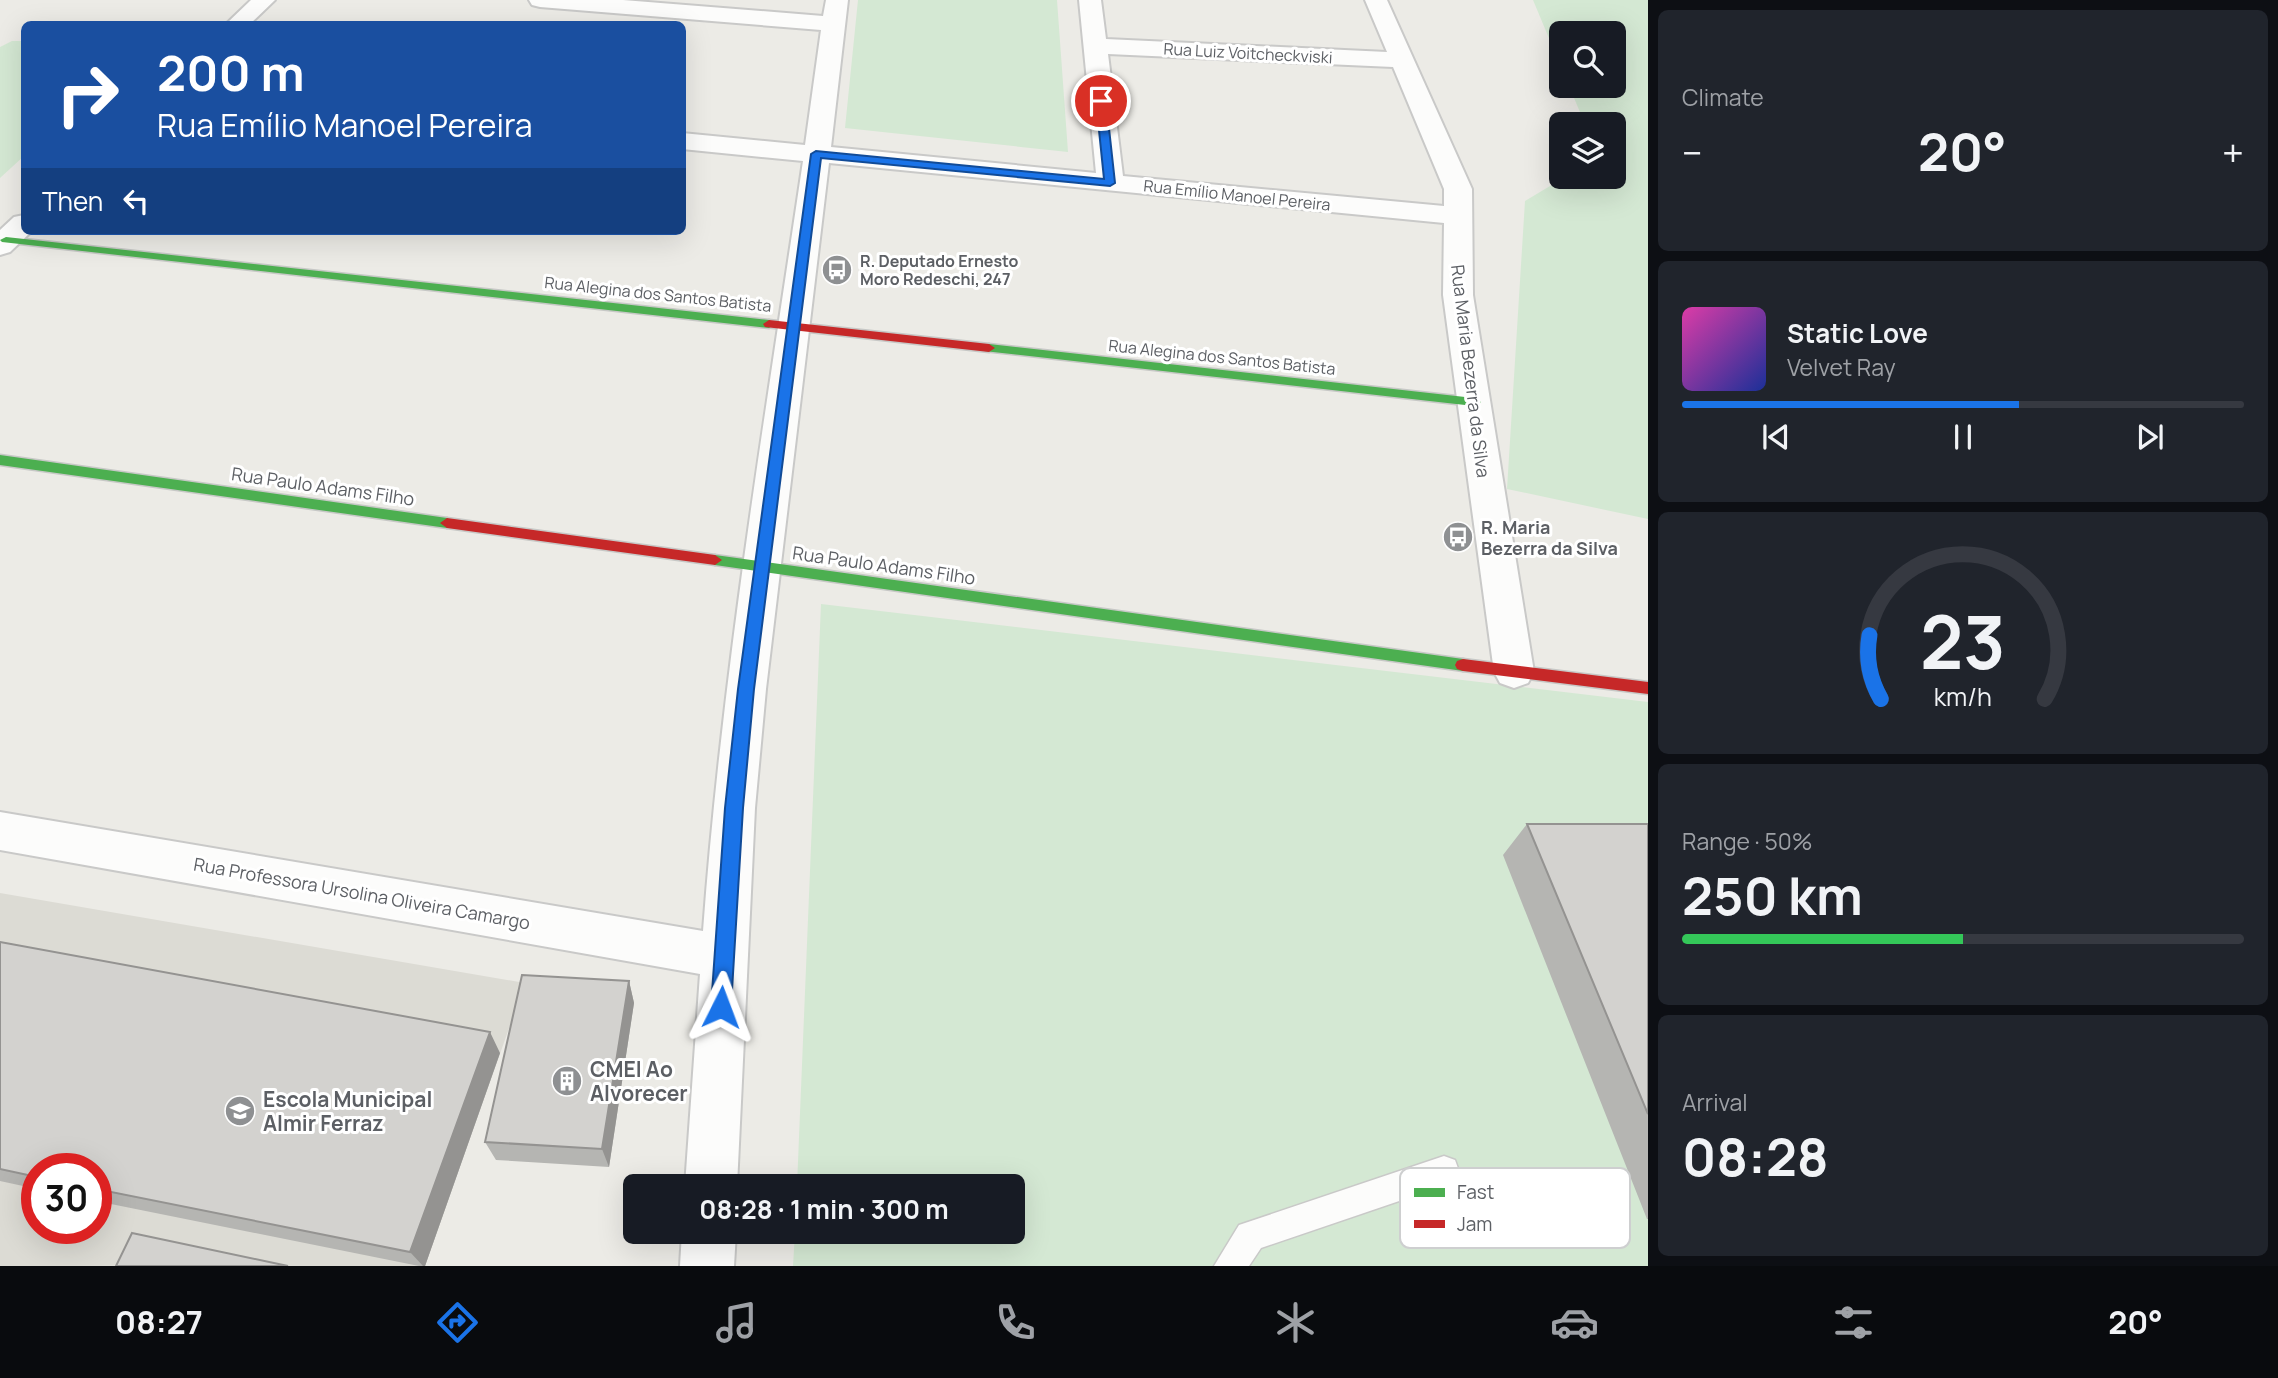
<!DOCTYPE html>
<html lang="en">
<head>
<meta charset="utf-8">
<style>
  body { margin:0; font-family:Manrope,sans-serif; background:#20242c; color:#f1f3f6; height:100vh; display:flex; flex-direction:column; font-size:26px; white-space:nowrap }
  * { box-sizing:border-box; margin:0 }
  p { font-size:23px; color:#9ea1a6 }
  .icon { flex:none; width:38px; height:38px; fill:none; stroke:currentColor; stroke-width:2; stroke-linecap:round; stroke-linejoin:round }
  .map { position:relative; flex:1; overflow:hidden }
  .drawer { display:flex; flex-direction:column; gap:10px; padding:10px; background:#0d0f14; width:630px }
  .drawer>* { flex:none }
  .hud { position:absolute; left:21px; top:21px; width:665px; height:214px; border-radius:10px; box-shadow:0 7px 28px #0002; background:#1a4fa0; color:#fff; overflow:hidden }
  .controls { position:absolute; left:1549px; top:21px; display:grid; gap:14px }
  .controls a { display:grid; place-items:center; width:77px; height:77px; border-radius:10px; background:#171b24; box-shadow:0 7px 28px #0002; font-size:35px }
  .speed { position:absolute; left:21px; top:1153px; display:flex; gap:14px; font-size:35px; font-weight:700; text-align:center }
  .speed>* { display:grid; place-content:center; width:91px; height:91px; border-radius:50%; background:#171b24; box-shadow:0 7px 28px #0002; line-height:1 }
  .speed .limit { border:10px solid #d22; background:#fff; color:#111 }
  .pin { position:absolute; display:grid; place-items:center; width:60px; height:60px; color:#fff; margin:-30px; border:4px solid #fff; border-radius:50%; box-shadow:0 2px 7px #0007 }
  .me { position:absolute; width:77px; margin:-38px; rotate:3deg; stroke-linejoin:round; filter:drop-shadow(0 0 5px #0008) }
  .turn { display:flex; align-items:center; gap:24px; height:147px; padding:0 21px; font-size:32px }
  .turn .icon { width:91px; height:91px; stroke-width:2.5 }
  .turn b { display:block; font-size:49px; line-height:60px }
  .then { display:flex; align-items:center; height:66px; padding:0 21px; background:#0003; gap:14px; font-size:26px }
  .big { font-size:52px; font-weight:700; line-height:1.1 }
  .drawer .tile { flex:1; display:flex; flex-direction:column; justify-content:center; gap:10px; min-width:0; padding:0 24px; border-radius:10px; background:#20242c }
  .drawer .dial { align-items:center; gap:0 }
  .dial svg { height:182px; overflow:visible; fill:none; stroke:#363941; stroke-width:7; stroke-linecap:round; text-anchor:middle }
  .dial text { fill:#f1f3f6; stroke:none }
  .song { display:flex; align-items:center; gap:21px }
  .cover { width:84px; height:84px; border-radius:10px; background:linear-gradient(135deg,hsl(320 70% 55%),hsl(230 70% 35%)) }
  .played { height:7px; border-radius:4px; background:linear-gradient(90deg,#1a73e8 60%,#363941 60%) }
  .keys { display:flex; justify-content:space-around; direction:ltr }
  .heat { display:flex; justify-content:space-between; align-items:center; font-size:38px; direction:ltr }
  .charge { height:10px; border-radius:5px; background:linear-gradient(90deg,#34c759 50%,#363941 0) }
  .trip { position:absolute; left:623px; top:1174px; width:402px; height:70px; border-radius:10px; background:#171b24; box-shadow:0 7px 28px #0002; font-weight:700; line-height:70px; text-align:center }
  .menu { display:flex; height:112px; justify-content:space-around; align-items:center; background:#090b0e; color:#9ea1a6 }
  .menu .icon { width:49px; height:49px }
  .menu .selected { color:#1a73e8 }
  .menu b { font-size:32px; color:#f1f3f6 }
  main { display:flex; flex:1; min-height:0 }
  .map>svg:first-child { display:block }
  .education { fill:#dcdbd4; fill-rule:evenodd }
  .green { fill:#d4e8d3 }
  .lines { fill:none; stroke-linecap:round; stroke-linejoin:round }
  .lane-casing { stroke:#c9c9c8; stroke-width:3 }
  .street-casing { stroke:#c9c9c8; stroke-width:4 }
  .fast-casing { stroke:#c7c8c6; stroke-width:3 }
  .jam-casing { stroke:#c7c8c6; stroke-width:3 }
  .lane { fill:#fcfcfb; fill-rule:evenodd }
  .street { fill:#fcfcfb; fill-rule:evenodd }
  .fast { fill:#4caf50; fill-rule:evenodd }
  .jam { fill:#c62828; fill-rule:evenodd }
  .wall { fill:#b5b5b2 }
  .shaded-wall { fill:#949391 }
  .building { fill:#d3d2cf; stroke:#949391; stroke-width:2 }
  .route { fill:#1a73e8; stroke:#114b97; stroke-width:2 }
  .labels { text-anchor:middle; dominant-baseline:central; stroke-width:6; stroke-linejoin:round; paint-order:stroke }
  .far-street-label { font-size:16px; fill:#5c5f64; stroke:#fff }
  .far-poi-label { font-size:16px; font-weight:bold; fill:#5c5f64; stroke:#fff; text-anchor:start }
  .street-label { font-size:18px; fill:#5c5f64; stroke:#fff }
  .poi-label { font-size:18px; font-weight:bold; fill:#5c5f64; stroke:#fff; text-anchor:start }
  .near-poi-label { font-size:21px; font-weight:bold; fill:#5c5f64; stroke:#fff; text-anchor:start }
  .key { fill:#fff; stroke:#cecfd0; stroke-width:2 }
  .key-label { font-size:19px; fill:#5c5f64 }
</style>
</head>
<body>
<main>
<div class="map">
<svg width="1648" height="1266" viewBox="0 0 1648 1266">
  <rect width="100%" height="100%" fill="#ecebe6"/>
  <path class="education" d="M0 893 525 983 425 1266H0ZM37 1169H96V1228H37Z"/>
  <path class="green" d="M858 0H1057L1068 152 845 128Z
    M1533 0H1648V519L1507 489 1525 201 1565 177H1614V124H1585L1569 86H1614V33H1561V67Z
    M12 41H24V156L0 178V47Z
    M821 604 1648 702V1266H793L795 1232H1013V1186H797Z"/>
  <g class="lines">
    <g class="lane-casing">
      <path id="lane" d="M1444 1156 1455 1160 1459 1171 1455 1182 1261 1248 1249 1266H1214L1239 1225Z"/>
    </g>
    <g class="street-casing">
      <path id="street" d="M251 0H275L250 24H226Z
        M529 0H623L823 16 826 0H848L831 147 1096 173 1079 0H1101L1106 39 1387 52 1365 0H1387L1472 189 1473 295 1534 672 1528 683 1514 688 1500 683 1494 672 1443 295 1444 223 829 163 766 689 755 808 737 1186H685L700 974 0 850V812L703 931C722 673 765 417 803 161L682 149V133L805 145 821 30 540 7 532 5ZM1108 54 1393 67 1444 189V206L1123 176Z
        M24 215V231H32L10 252 0 255V230L14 217Z
        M682 1232H736L734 1266H680Z"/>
    </g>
    <g class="fast-casing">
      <path id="fast" d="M6 237 769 320 775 324 769 328 2 242 0 240Z
        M989 344 1474 398 1481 402 1474 406 984 351 983 348Z
        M0 455 447 518 454 523 447 528 0 465Z
        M715 555 1463 659 1469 661 1471 665 1469 669 1463 671 715 565 708 560Z"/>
    </g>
    <g class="jam-casing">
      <path id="jam" d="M769 320 989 344 995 348 989 352 765 327 763 324Z
        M447 518 715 555 722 560 715 565 447 528 440 523Z
        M1463 659 1648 682V694L1463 671 1457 669 1455 665 1457 661Z"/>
    </g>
    <use href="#lane" class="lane"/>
    <use href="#street" class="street"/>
    <use href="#fast" class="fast"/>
    <use href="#jam" class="jam"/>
  </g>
  <path class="wall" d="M1527 824H1648V1219H1647L1503 855Z
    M0 942 500 1053 425 1266H419L96 1201V1169H37V1189L0 1181Z
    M629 981 634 1003 609 1167 496 1160 485 1142Z"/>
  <path class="shaded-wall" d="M629 981 634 1003 609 1167 602 1149Z
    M490 1032 500 1053 425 1266H423L410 1252Z"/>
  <path class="building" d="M1527 824H1648V1114Z
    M0 942 490 1032 410 1252 96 1189V1169H37V1177L0 1169Z
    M522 975 629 981 602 1149 485 1142Z
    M132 1233 288 1266H116Z"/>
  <path class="route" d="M1101 98 1106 101 1115 183 1110 186 821 158 754 689 743 808 731 1007 728 1014 721 1016 714 1014 711 1007 725 808 738 689 811 154 816 151 1104 179 1096 101Z"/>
  <defs>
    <g id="bus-disc" transform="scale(1.575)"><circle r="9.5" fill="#8e9092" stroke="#fff"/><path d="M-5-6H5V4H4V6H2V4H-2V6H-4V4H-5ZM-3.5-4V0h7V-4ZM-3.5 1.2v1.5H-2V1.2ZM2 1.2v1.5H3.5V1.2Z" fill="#fff"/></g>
    <g id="building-disc" transform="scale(1.575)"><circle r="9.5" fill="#8e9092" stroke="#fff"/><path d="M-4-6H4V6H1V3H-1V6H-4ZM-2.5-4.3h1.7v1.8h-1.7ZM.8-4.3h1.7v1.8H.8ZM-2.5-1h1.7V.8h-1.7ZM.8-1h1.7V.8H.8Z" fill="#fff"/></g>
    <g id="school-disc" transform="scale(1.575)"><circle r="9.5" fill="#8e9092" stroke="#fff"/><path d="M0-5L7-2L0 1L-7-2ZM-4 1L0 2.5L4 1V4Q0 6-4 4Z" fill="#fff"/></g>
  </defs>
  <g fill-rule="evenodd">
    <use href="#bus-disc" x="837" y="270"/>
    <use href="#bus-disc" x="1458" y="537"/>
    <use href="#building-disc" x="567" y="1081"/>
    <use href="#school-disc" x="240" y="1111"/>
  </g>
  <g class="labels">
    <g class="far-street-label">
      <text transform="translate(1248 53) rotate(3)">Rua Luiz Voitcheckviski</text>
      <text transform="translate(1237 195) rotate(6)">Rua Emílio Manoel Pereira</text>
      <text transform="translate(658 294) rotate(6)">Rua Alegina dos Santos Batista</text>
      <text transform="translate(1222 357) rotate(6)">Rua Alegina dos Santos Batista</text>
    </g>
    <g class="far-poi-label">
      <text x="860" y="261">R. Deputado Ernesto<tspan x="860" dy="18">Moro Redeschi, 247</tspan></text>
    </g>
    <g class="street-label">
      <text transform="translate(1471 371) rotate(83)">Rua Maria Bezerra da Silva</text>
      <text transform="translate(323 486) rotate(8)">Rua Paulo Adams Filho</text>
      <text transform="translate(884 565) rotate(8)">Rua Paulo Adams Filho</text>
      <text transform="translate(362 893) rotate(10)">Rua Professora Ursolina Oliveira Camargo</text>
    </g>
    <g class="poi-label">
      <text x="1481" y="527">R. Maria<tspan x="1481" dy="21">Bezerra da Silva</tspan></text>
    </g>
    <g class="near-poi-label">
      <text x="590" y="1069">CMEI Ao<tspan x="590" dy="24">Alvorecer</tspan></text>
      <text x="263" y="1099">Escola Municipal<tspan x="263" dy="24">Almir Ferraz</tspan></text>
    </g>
  </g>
  <rect x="1400" y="1168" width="230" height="80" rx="10" class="key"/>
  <rect x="1414" y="1188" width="31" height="9" fill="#4caf50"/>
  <rect x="1414" y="1220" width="31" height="8" fill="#c62828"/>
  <g class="key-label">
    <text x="1457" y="1199">Fast</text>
    <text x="1457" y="1231">Jam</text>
  </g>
</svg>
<div class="controls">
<a><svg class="icon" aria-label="search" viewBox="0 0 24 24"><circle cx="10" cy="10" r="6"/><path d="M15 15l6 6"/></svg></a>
<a><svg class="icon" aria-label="layers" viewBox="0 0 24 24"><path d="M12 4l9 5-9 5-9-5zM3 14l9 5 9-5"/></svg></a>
</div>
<div class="speed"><div class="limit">30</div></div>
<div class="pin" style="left:1101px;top:101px;background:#d93025"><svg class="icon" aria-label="arrive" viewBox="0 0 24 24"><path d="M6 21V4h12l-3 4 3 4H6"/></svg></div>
<svg class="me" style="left:721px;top:1007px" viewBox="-20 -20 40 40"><path d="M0-17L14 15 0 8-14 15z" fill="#1a73e8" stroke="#fff" stroke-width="4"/></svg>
<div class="trip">08:28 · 1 min · 300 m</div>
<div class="hud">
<div class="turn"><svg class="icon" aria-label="right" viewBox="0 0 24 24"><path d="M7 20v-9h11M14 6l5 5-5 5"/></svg><div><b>200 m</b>Rua Emílio Manoel Pereira</div></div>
<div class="then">Then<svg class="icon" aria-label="left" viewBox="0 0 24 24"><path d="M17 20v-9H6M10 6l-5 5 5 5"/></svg></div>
</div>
</div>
<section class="drawer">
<div class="tile"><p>Climate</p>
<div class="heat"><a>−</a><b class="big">20°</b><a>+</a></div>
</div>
<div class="tile">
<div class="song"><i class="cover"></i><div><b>Static Love</b><p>Velvet Ray</p></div></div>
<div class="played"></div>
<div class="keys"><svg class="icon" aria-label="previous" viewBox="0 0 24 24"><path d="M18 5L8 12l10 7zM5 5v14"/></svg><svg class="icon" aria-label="pause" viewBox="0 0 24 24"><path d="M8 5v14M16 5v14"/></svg><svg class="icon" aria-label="next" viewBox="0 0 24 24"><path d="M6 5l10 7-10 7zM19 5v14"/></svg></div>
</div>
<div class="tile dial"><svg viewBox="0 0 100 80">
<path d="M14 69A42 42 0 1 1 86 69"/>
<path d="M14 69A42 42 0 0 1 9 41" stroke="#1a73e8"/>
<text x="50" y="56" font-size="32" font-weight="700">23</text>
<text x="50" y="72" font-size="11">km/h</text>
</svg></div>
<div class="tile"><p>Range · 50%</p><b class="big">250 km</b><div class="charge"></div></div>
<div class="tile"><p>Arrival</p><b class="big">08:28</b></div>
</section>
</main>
<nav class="menu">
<b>08:27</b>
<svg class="icon selected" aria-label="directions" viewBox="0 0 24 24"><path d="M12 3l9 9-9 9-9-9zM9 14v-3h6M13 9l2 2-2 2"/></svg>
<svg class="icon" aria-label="music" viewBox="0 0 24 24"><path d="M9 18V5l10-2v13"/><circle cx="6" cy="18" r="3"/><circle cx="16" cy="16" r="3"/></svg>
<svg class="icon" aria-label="phone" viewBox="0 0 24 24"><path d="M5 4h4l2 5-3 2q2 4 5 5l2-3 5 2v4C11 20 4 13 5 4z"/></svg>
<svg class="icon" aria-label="climate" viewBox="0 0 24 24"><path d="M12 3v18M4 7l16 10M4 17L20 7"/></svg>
<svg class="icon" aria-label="car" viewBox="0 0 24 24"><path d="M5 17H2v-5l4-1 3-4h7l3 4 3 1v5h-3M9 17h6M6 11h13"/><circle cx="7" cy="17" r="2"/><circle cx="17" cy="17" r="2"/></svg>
<svg class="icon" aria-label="filters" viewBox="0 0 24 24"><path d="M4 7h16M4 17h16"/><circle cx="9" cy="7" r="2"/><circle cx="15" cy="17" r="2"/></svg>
<b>20°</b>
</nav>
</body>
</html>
